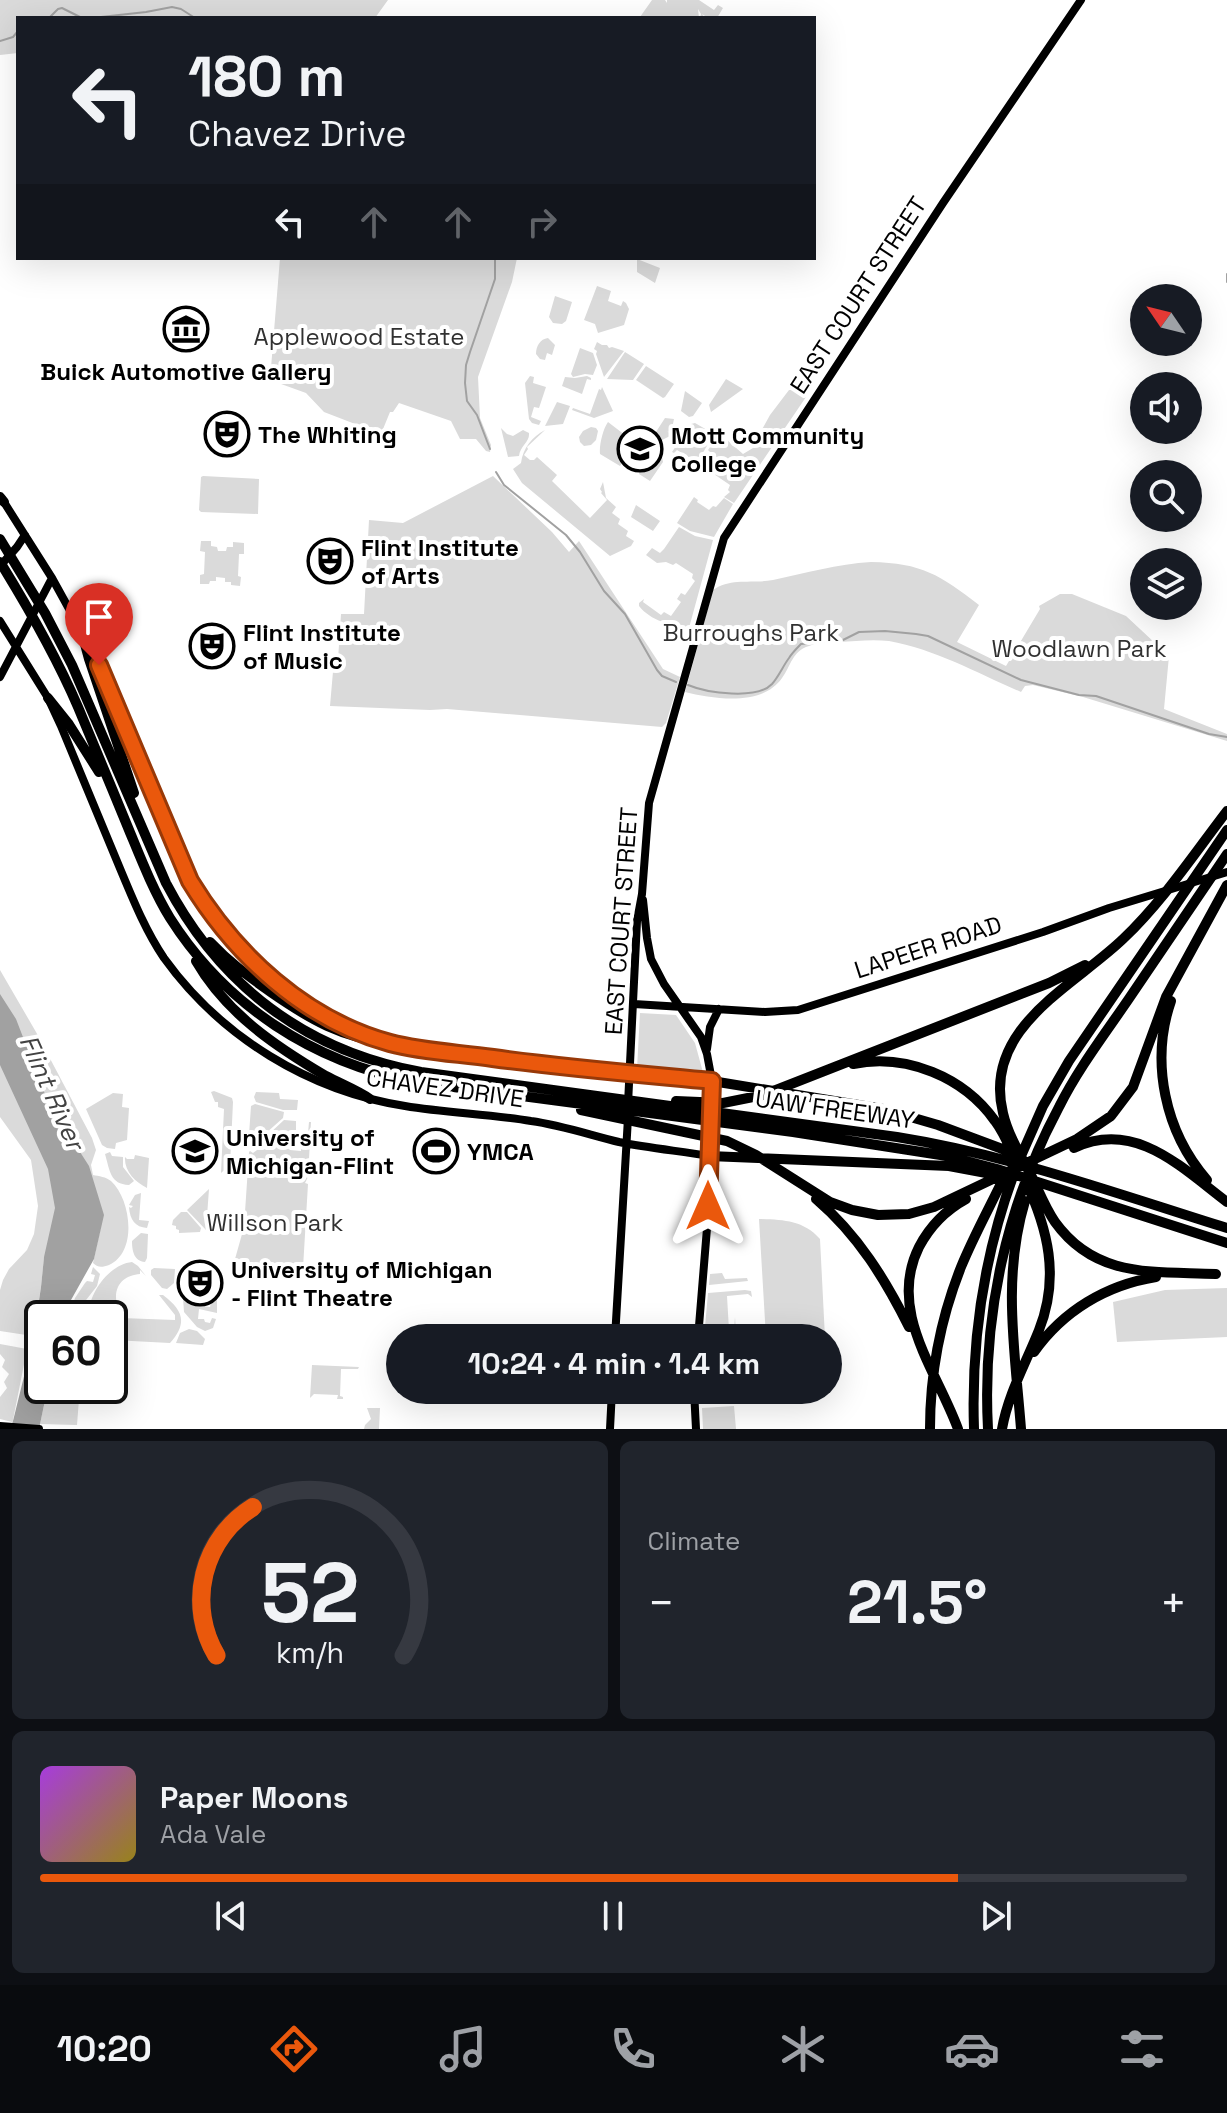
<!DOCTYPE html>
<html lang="en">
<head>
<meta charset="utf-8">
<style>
  body { margin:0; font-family:"Space Grotesk",sans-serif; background:#20242c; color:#f1f3f6; height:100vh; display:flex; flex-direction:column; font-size:30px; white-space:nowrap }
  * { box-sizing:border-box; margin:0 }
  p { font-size:26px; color:#9ea1a6 }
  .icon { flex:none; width:44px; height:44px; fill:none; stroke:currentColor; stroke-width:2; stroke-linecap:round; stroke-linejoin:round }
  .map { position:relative; height:1429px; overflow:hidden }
  .side { display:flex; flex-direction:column; gap:12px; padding:12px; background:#0d0f14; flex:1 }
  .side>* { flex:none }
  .banner { position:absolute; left:16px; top:16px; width:800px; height:244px; border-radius:0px; box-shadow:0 8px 32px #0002; background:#171b24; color:#f1f3f6; overflow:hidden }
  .needle { width:52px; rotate:305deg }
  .controls { position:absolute; left:1130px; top:284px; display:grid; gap:16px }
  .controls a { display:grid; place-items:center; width:72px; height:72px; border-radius:50%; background:#171b24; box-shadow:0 8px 32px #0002; font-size:40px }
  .speed { position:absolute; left:24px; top:1300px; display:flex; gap:16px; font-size:40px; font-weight:700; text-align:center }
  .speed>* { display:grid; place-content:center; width:104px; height:104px; border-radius:50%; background:#171b24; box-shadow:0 8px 32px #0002; line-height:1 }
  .speed .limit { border:4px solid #111; border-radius:12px; background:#fff; color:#111 }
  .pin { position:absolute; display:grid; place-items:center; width:68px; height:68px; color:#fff; margin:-82px -34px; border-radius:50% 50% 50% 0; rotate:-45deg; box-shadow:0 0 8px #0007 }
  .pin .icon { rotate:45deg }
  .me { position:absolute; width:88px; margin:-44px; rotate:0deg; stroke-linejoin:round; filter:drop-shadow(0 0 6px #0008) }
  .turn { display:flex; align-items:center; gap:28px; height:168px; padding:0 40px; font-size:36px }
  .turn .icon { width:104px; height:104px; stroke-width:2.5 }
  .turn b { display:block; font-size:56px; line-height:68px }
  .lanes { display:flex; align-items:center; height:76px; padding:0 40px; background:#0003; justify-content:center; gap:40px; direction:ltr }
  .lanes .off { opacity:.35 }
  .big { font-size:60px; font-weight:600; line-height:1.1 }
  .side .widget { flex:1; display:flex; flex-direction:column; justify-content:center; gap:12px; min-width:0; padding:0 28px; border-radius:12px; background:#20242c }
  .side .dial { align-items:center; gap:0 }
  .dial svg { height:208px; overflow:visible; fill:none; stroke:#363941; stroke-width:7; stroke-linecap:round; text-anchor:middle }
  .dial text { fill:#f1f3f6; stroke:none }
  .song { display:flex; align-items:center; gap:24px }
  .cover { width:96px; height:96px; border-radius:12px; background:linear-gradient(135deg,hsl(280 70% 55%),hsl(50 70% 35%)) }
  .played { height:8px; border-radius:4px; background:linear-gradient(90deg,#ea580c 80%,#363941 80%) }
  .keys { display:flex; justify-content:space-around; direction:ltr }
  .heat { display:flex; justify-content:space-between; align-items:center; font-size:44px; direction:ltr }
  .side .tiles { flex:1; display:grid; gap:12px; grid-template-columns:1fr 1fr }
  .widget:last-child { grid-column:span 2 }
  .trip { position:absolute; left:386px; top:1324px; width:456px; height:80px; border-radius:40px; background:#171b24; box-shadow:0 8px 32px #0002; font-weight:600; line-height:80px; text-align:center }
  .dock { display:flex; height:128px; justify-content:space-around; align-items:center; background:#090b0e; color:#9ea1a6 }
  .dock .icon { width:56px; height:56px }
  .dock .active { color:#ea580c }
  .dock b { font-size:36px; color:#f1f3f6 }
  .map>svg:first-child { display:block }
  .green { fill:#dadada }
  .water { fill:#a1a1a1 }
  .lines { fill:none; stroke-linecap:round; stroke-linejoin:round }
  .stream { stroke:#a1a1a1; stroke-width:2 }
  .major { stroke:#000; stroke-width:8 }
  .highway { stroke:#000; stroke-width:10 }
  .route-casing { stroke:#983908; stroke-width:20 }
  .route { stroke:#ea580c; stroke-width:14 }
  .labels { text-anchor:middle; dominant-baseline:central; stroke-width:8; stroke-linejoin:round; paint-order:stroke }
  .street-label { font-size:24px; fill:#000; stroke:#fff }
  .park-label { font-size:24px; fill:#313131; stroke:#fff }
  .poi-label { font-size:24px; font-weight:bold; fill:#000; stroke:#fff; text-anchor:start }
  .water-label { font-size:26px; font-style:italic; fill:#424242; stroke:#fff }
</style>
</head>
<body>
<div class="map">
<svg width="1227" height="1429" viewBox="0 0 1227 1429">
  <rect width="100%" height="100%" fill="#fff"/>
  <path class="green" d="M0 0H388L375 18H18V53L0 55Z
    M652 0H665L667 3V0H699L714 10 718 5 723 8 717 18H708L702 14 705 18H700L701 14 698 9 699 18H642L640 17Z
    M280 258H517L512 282 478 377 480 418 491 445 490 452 486 451 476 439H460L451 421 399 403 393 412H390L381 434 324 412 306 393 270 380Z
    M637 259 660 268 655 283 637 272Z
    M597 286 611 291 608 301 621 306 623 301 626 303 629 309 624 325 598 333 595 324 584 320Z
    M555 296 572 302 566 321 562 324 553 323 549 317Z
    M548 338 555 345 552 355 547 353 545 360 540 359 536 354C536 346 540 339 548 338Z
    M597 342 602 345H607L609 348 612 347 624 351 604 377 596 354 597 351 594 349Z
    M580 348 593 353 597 365 593 375 585 374 573 377 571 374Z
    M625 352 644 364 633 380 607 379Z
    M646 366 674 384 665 397 663 398 636 380Z
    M530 376 534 377 533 383 546 387 539 408 534 407 531 417 541 421 539 425 532 423 529 419 525 383Z
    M587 376 591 378V380L587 379 582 394 562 386 565 377 575 378Z
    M726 379 743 389 711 412 709 405Z
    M602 387 613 411 594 418 572 410 573 408 590 414 599 389 601 390Z
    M789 390H796L806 397 734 503 724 497 730 492 728 490 730 485 702 466 700 469 697 467 700 463H702L704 457 709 460 711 465 716 464 714 458 709 459 705 456 710 452 708 450 715 440 724 443 726 439 743 454 758 445 764 436 760 433 770 415Z
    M685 391 702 403 693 416 689 417 681 411Z
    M557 402 570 406 563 424 545 426Z
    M665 418 674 419 671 433 667 431 671 434 670 436 658 442 654 435Z
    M608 422 634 442 635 447 620 466 600 454C599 445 603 429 608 422Z
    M695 423 714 434 695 466V461L677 450 674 453 672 452 676 446 679 445 678 444 682 437H685L684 434 691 424Z
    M591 427 596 428 598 431 596 440 591 445 584 446 580 442 579 437 583 431Z
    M501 428 507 434 513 436 523 430 529 433C530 442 520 446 519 456L508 457Z
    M545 430 527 447 528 449 524 455 530 460H534L537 457 557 475 552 481 590 518 607 500 601 493 602 492 600 489 603 482 606 498 616 507 612 513 620 519 618 524 628 531 626 536 634 541 631 546 610 556 522 483 513 469 521 463C523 448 532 437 545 430Z
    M659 456 662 457 663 462 650 481 639 474 640 468Z
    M203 476 259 479 258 514 201 512 199 510 201 477Z
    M493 476 552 532 569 552 579 541 663 669 680 677 666 723 662 727 447 709 430 710 330 706 334 660H338L341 614H364L369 520 403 523Z
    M694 497 698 500 697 502 709 510 713 506 716 507 724 498 733 504 714 537 690 531 677 523Z
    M636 505 660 521 653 531 631 517Z
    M679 527 695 536 713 540 689 628C670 625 651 621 639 606V603L644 599 643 602 661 615 664 612 671 616 681 602 677 599 681 593 685 595 695 581 692 578 693 574 676 563 673 565 666 562 657 563 646 555 652 548 660 553 664 549Z
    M201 541H211V546L217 547 218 551H226L227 547H233V542L244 543V554H239L238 576 241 577 240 586 231 585V582H225V578L216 577V581H210L209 584H200V575L204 574 205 552 200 551Z
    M871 562C922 563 940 575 979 605L957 642 1006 666 1040 609 1039 606 1060 594H1072L1126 616 1169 656 1164 709 1227 734V741L1083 697 1033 685 1025 686 1021 692C979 674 935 649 889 641 873 639 855 641 839 642 829 643 818 642 809 646 792 651 791 666 782 678 762 707 714 699 685 692L713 590C731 577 752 584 773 580 806 573 837 564 871 562Z
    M0 970 36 1032 92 1138 96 1150 91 1165 93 1175C99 1176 106 1177 111 1181 131 1199 138 1252 109 1265 101 1268 97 1267 93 1263L101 1226 44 1257 41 1287 33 1336 0 1331V1290L3 1280 9 1269 27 1250 34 1234 38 1206 31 1160 0 1117Z
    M640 1013 676 1015 695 1043 704 1076 637 1069Z
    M214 1091 232 1098 233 1102 230 1165 221 1173 224 1109 218 1107V1102H215L211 1092Z
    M256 1092 279 1093 280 1099 298 1100 297 1110H283L256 1102 254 1097Z
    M113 1093 123 1094 122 1107 129 1108 127 1140 116 1143 115 1149 107 1148 102 1145 86 1109Z
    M255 1104 284 1112 283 1118 248 1149 251 1106Z
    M284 1120 296 1121V1130H291L290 1150 301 1151 302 1133H308L309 1122H311L308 1177 305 1183 308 1184 303 1268 239 1263 235 1259 244 1227 249 1152 250 1151 253 1153 257 1150 255 1147Z
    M110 1152 112 1156 123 1157V1167L134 1181 129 1185C110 1184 110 1171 105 1154Z
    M135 1155 149 1158 147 1188C135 1182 124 1171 125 1157L127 1159H134Z
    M209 1189 206 1230 187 1210Z
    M141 1193 139 1220 149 1221 147 1228C135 1227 130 1220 129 1207L131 1208 133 1206 129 1205 135 1195Z
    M181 1212H187L201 1228 200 1232 179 1233V1230L176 1229V1226L172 1225 173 1220Z
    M759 1219C783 1220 803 1220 820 1239L825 1338H766Z
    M141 1233 148 1234 147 1258 145 1262C134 1261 132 1251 132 1241Z
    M132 1262 138 1266 146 1276 140 1270V1274C127 1275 116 1282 116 1297 116 1304 120 1311 121 1318L175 1320V1315L159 1295H163C183 1310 188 1323 170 1343L113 1340 110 1338V1318H89C86 1296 109 1264 132 1262Z
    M93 1267 100 1274 97 1286 72 1318H68L75 1298 85 1283 87 1281 93 1282 95 1275 91 1274Z
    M154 1268 175 1269 174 1283 167 1289 162 1288 151 1275V1270Z
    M722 1273 725 1279 747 1278 748 1281 709 1285 710 1274Z
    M1227 1288V1337L1117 1342 1113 1302 1165 1290Z
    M745 1290 751 1291 752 1297 748 1294 727 1296 729 1330H734L735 1317 736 1333 734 1334V1338H704L708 1293Z
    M183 1298 189 1299 191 1305 210 1307 212 1298H217V1313L199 1309 198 1319H204L205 1322 210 1323 212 1318 216 1319 213 1328 205 1331 197 1327 184 1312Z
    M189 1329 197 1331 205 1339 203 1345 176 1343 180 1333Z
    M0 1344 27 1349 12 1425V1422L0 1419V1397L7 1388 4 1382 9 1374 2 1367 5 1360 0 1354Z
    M312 1365 359 1367 358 1369H341L340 1396 343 1397V1399H337L338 1395 314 1394 310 1398Z
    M48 1386H80L77 1425 40 1424Z
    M734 1406 736 1429H703L702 1408Z
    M367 1408H380L379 1429H364L365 1425 371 1419Z"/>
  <path class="water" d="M0 994 16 1019 48 1102 89 1166 104 1215 94 1259 71 1300 65 1318H42V1386H48L39 1429 12 1425 33 1340 41 1287 44 1257 55 1208 48 1169 0 1065Z"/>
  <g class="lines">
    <path class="stream" d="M49 18 58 9 62 8 80 17 92 18 146 12 172 7 181 9 195 18
      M0 41 13 37 18 31
      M1227 274V282
      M490 449 477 415 467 401 465 383 466 365 470 352 495 279V258
      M496 472 504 485 566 535 580 552 604 591 625 614 657 670 662 676 676 682
      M688 685C707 693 757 700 772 684 779 676 783 666 789 658 792 653 797 648 801 644L843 640 859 632 885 631 916 634 928 636 1021 680 1079 695 1096 696 1209 734 1227 737"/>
    <path class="major" d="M2 499 52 578 95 656 178 856C215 937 286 1006 371 1036
      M0 566 17 547 25 535
      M0 621 48 698 61 726C80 773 100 819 119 866 132 897 145 930 164 958 221 1037 309 1091 405 1106 447 1113 489 1114 531 1121 561 1125 590 1135 619 1142 649 1148 679 1151 709 1156
      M0 677 52 578
      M643 900 647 938 651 959 664 984 701 1037 707 1054 712 1081 708 1216 698 1338
      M634 1004 765 1012 798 1010 1043 932 1109 908 1227 872
      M384 1041 430 1051 567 1068 712 1081
      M707 1049 710 1027 719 1009
      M628 1104 637 921 642 894 649 803 724 538 943 203 1081 0
      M615 1338 628 1118
      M694 1390 696 1429
      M0 1426 39 1429
      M610 1429 612 1390"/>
    <path class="highway" d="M0 497 4 502
      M0 539 45 613 72 665 166 883C220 986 306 1051 421 1072L897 1137C1010 1155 1118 1194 1227 1228
      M0 562C29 609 56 656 78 707 95 747 112 789 129 830 141 859 153 890 170 918 226 1006 313 1062 415 1082L793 1132 947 1156 997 1169 1227 1243
      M82 633 89 659 134 793
      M48 698 68 723 99 772
      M210 942C231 964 247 975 272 993 311 1020 341 1037 389 1043
      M196 961C226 1013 275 1046 326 1076 341 1084 357 1090 370 1099
      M1171 1001C1150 1062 1165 1132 1207 1180
      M853 1064C906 1053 964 1077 995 1121 1005 1134 1011 1151 1018 1165
      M712 1081 883 1109 938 1125 1013 1153
      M676 1101 723 1103 763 1095 1049 983 1085 965
      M581 1110 727 1141 756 1155 830 1202 852 1210 878 1215 909 1214 934 1207 1077 1139 1111 1116 1133 1087 1166 997 1227 885
      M1074 1148C1135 1119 1182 1168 1227 1202
      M709 1156 949 1166 997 1175
      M1021 1156 1043 1106 1069 1061 1227 830
      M816 1199C858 1235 885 1279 909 1327
      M1216 1274C1154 1271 1096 1279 1055 1222 1046 1209 1040 1194 1033 1179 1022 1158 1008 1135 1003 1113 982 1028 1073 987 1123 939 1163 901 1194 854 1227 811
      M1034 1352C1063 1311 1106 1285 1156 1277
      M930 1429C930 1373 940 1320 961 1267 974 1235 991 1205 1006 1173
      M958 1429C937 1371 887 1311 919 1247 930 1226 946 1210 966 1199
      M974 1429C971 1341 984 1254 1015 1171
      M988 1429C982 1317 1006 1206 1059 1107 1078 1069 1104 1035 1128 1000 1161 951 1194 903 1227 854
      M1002 1429C1008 1394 1026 1363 1039 1330 1060 1277 1048 1229 1025 1180
      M1021 1429C1015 1351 1002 1278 1025 1201"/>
  </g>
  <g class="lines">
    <g class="route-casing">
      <path id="route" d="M99 665 190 881C235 955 305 1020 390 1043 424 1052 459 1053 493 1058 566 1068 639 1074 712 1081L708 1206"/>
    </g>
    <use href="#route" class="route"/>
  </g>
  <defs>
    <g id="museum-ring" transform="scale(2.3)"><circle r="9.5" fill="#fff" stroke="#000" stroke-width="1.5"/><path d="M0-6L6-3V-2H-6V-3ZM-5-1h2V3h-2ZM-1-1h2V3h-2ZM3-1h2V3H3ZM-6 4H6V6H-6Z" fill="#000"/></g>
    <g id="theatre-ring" transform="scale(2.3)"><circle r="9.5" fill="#fff" stroke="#000" stroke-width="1.5"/><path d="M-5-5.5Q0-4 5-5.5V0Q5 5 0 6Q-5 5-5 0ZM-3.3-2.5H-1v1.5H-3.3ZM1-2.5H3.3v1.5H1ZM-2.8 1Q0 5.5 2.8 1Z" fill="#000"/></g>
    <g id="university-ring" transform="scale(2.3)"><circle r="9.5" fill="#fff" stroke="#000" stroke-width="1.5"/><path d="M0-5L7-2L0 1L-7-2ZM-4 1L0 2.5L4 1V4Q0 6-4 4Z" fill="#000"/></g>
    <g id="stadium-ring" transform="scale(2.3)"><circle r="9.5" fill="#fff" stroke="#000" stroke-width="1.5"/><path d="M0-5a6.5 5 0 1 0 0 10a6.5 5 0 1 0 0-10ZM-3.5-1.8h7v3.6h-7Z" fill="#000"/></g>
  </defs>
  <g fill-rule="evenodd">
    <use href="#museum-ring" x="186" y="329"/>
    <use href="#theatre-ring" x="227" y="434"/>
    <use href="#university-ring" x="640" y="449"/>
    <use href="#theatre-ring" x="330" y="561"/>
    <use href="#theatre-ring" x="212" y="646"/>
    <use href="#university-ring" x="195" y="1151"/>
    <use href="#stadium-ring" x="436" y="1151"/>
    <use href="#theatre-ring" x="200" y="1283"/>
  </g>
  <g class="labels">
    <g class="street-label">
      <text transform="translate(858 295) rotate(-57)">EAST COURT STREET</text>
      <text transform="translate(621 921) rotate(-86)">EAST COURT STREET</text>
      <text transform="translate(928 947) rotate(-18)">LAPEER ROAD</text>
      <text transform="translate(445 1088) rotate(8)">CHAVEZ DRIVE</text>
      <text transform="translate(835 1109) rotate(8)">UAW FREEWAY</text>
    </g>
    <g class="park-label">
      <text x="359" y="336">Applewood Estate</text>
      <text x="751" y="632">Burroughs Park</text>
      <text x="1079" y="648">Woodlawn Park</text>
      <text x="275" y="1222">Willson Park</text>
    </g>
    <g class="poi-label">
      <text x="186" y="371" text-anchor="middle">Buick Automotive Gallery</text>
      <text x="258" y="434">The Whiting</text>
      <text x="671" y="435">Mott Community<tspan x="671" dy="28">College</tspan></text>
      <text x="361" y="547">Flint Institute<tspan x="361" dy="28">of Arts</tspan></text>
      <text x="243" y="632">Flint Institute<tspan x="243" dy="28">of Music</tspan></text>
      <text x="226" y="1137">University of<tspan x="226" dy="28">Michigan-Flint</tspan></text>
      <text x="467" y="1151">YMCA</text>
      <text x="231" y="1269">University of Michigan<tspan x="231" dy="28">- Flint Theatre</tspan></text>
    </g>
    <g class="water-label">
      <text transform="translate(52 1092) rotate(66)">Flint River</text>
    </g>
  </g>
</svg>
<div class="controls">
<a><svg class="needle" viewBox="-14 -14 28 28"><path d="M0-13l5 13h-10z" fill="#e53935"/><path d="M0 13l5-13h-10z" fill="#9ea1a6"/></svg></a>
<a><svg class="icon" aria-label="sound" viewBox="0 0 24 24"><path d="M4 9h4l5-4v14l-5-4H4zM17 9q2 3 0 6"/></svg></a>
<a><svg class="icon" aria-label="search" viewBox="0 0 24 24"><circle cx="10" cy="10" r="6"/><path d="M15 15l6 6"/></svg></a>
<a><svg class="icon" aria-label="layers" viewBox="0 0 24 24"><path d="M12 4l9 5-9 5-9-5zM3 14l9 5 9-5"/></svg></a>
</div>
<div class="speed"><div class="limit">60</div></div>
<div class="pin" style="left:99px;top:665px;background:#d93025"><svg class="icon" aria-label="arrive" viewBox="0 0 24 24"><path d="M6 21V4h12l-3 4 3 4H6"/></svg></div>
<svg class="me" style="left:708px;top:1206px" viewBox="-20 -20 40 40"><path d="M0-17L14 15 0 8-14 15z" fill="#ea580c" stroke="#fff" stroke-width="4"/></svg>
<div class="trip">10:24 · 4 min · 1.4 km</div>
<div class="banner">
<div class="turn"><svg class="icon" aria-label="left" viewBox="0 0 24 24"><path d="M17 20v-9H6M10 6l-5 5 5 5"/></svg><div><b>180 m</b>Chavez Drive</div></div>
<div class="lanes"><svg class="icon" aria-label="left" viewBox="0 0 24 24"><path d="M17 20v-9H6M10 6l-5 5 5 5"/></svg><svg class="icon off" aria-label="ahead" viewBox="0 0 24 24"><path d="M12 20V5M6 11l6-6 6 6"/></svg><svg class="icon off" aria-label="ahead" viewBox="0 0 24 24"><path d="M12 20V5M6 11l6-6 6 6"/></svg><svg class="icon off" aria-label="right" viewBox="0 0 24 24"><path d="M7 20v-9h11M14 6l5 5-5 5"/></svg></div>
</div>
</div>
<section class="side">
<div class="tiles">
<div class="widget dial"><svg viewBox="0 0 100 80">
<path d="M14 69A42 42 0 1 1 86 69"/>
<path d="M14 69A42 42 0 0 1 28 12" stroke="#ea580c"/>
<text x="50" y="56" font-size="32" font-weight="700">52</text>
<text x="50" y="72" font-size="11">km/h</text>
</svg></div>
<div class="widget"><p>Climate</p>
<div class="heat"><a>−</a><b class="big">21.5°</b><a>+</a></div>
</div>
<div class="widget">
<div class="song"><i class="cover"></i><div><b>Paper Moons</b><p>Ada Vale</p></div></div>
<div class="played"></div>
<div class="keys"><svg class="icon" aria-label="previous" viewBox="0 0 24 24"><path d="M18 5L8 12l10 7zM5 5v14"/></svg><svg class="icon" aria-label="pause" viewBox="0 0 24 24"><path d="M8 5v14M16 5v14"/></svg><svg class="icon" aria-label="next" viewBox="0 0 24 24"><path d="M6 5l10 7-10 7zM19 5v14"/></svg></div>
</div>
</div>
</section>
<nav class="dock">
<b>10:20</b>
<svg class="icon active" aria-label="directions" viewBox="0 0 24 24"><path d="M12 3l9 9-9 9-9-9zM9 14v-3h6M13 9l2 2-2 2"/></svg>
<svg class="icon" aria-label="music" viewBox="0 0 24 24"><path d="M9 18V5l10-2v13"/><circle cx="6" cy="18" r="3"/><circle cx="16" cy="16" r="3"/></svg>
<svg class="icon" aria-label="phone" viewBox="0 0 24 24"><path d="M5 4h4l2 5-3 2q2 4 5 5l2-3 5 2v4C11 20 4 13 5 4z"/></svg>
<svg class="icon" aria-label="climate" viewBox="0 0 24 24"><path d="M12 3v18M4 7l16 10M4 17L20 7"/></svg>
<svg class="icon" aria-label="car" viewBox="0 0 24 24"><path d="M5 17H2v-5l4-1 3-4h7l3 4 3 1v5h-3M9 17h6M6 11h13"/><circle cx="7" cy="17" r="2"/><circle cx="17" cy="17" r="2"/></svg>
<svg class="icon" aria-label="filters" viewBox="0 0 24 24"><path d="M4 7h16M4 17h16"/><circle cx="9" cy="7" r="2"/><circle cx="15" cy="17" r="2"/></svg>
</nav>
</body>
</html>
